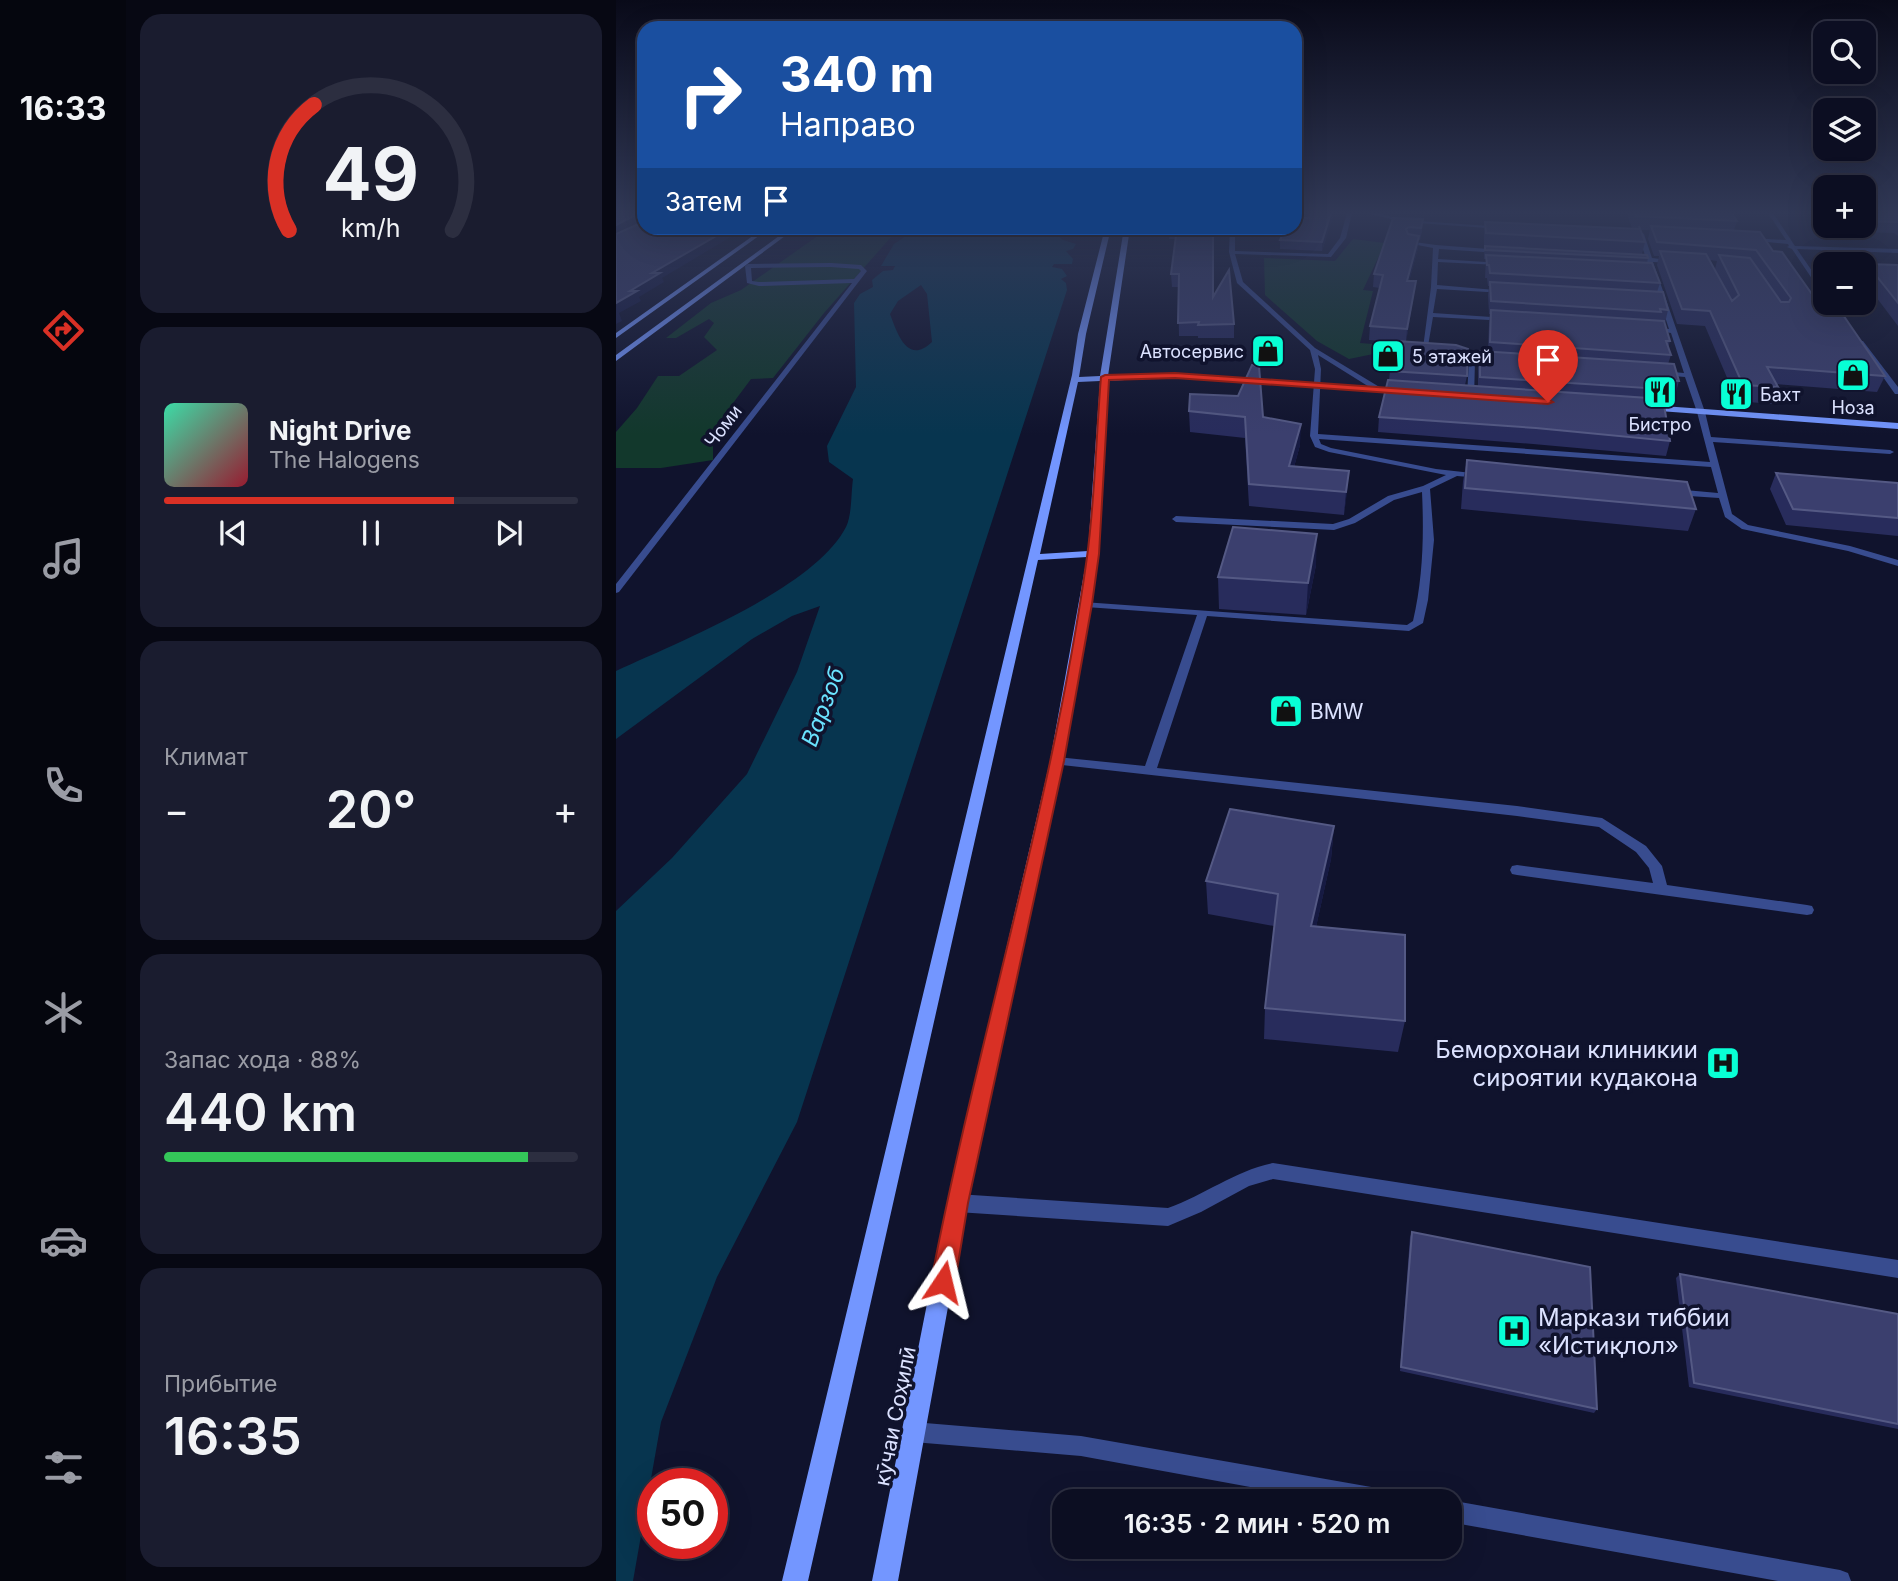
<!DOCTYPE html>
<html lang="ru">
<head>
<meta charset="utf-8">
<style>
  body { margin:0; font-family:Inter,sans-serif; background:#1a1c2f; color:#f1f3f6; height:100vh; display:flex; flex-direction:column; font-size:26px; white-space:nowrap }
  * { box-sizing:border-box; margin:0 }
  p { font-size:23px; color:#9a9ca5 }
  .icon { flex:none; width:38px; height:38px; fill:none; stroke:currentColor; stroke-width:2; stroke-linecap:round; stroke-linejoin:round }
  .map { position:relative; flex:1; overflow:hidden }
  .sheet { display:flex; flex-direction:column; gap:14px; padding:14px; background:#070813; width:490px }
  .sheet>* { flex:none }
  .banner { position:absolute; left:21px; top:21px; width:665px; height:214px; border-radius:21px; box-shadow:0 7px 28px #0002,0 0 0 2px #2c2e40; background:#1a4fa0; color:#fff; overflow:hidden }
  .controls { position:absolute; left:1197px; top:21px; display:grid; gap:14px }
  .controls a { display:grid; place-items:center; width:63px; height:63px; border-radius:14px; background:#0c0e22; box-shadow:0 7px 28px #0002,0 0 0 2px #2c2e40; font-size:35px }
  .speed { position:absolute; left:21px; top:1468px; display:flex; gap:14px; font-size:35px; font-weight:700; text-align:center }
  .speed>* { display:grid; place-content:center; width:91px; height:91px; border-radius:50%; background:#0c0e22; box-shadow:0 7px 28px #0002,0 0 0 2px #2c2e40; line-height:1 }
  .speed .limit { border:10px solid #d22; background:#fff; color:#111 }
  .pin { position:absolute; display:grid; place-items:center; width:60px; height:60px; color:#fff; margin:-72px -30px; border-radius:50% 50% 50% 0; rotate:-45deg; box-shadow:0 0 7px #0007 }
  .pin .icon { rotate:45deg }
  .me { position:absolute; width:77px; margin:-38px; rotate:10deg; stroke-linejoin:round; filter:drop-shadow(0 0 5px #0008) }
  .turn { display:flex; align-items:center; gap:24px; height:147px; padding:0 28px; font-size:32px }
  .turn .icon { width:91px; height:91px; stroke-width:2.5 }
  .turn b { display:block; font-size:49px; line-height:60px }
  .then { display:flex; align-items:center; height:66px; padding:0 28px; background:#0003; gap:14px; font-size:26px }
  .big { font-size:52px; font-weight:600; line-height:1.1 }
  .sheet .tile { flex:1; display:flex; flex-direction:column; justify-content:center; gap:10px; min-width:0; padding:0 24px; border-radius:21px; background:#1a1c2f }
  .sheet .dial { align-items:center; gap:0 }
  .dial svg { height:182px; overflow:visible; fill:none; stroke:#2c2e40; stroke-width:7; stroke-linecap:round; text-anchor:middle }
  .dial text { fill:#f1f3f6; stroke:none }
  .song { display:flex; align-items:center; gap:21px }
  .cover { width:84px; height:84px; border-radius:10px; background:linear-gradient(135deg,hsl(160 70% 55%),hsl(350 70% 35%)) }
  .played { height:7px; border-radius:4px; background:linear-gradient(90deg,#d93025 70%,#2c2e40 70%) }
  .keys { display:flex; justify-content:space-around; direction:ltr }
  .heat { display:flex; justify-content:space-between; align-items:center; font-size:38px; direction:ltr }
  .charge { height:10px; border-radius:5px; background:linear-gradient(90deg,#34c759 88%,#2c2e40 0) }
  .trip { position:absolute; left:436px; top:1489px; width:410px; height:70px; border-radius:21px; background:#0c0e22; box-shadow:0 7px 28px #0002,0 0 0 2px #2c2e40; font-weight:600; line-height:70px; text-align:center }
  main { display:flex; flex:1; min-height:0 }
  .menu { display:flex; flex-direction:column; width:126px; justify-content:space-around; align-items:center; background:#05060e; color:#9a9ca5 }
  .menu .icon { width:49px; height:49px }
  .menu .active { color:#d93025 }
  .menu b { font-size:32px; color:#f1f3f6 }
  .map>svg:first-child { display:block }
  .green { fill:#12382c }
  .water { fill:#07354f; fill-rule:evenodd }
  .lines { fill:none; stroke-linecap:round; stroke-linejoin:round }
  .lane { fill:#384c8f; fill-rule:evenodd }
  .secondary { fill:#7396ff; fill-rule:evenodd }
  .wall { fill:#282c5c; fill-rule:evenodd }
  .shaded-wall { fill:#161a42 }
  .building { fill:#3b3f6e; stroke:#545984; stroke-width:2 }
  .route { fill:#d93025; stroke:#8d1f18; stroke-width:2 }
  .labels { text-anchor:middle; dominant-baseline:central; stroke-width:7; stroke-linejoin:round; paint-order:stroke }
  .far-poi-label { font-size:18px; fill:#dce2ff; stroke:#10132d; text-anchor:start }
  .far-street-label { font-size:18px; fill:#dce2ff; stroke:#10132d }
  .poi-label { font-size:21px; fill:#dce2ff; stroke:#10132d; text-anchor:start }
  .street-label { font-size:21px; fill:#dce2ff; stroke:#10132d }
  .water-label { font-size:23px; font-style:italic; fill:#6ae3ff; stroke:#10132d }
  .near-poi-label { font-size:24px; fill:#dce2ff; stroke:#10132d; text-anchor:end }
</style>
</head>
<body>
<main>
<nav class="menu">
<b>16:33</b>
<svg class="icon active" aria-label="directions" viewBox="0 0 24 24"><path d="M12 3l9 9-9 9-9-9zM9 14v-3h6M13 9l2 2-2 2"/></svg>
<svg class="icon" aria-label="music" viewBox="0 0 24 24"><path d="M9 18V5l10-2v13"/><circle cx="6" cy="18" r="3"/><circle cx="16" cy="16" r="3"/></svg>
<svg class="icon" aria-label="phone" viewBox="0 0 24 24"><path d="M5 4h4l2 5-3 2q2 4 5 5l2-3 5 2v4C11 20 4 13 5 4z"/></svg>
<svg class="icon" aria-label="climate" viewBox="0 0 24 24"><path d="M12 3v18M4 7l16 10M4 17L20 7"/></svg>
<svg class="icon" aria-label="car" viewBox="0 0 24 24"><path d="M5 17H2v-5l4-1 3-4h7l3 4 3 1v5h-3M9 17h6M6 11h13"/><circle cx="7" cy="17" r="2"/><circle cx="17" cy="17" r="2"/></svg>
<svg class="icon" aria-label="filters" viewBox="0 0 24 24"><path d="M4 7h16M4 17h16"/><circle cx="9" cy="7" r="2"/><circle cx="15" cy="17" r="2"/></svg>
</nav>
<section class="sheet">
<div class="tile dial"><svg viewBox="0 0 100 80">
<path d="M14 69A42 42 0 1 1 86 69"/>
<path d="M14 69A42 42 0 0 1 25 14" stroke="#d93025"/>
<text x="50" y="56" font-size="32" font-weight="700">49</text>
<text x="50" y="72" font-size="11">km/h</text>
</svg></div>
<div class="tile">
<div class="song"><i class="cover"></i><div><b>Night Drive</b><p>The Halogens</p></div></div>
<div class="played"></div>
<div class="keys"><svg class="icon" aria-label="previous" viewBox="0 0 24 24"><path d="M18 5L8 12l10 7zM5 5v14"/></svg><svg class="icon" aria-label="pause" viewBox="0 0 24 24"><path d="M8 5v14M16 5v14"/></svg><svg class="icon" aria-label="next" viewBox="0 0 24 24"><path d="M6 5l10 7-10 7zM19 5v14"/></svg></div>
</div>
<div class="tile"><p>Климат</p>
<div class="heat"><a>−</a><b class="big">20°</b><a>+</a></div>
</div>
<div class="tile"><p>Запас хода · 88%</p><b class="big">440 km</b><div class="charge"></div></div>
<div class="tile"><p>Прибытие</p><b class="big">16:35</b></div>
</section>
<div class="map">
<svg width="1282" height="1581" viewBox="0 0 1282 1581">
  <rect width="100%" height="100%" fill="#10132d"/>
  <path class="green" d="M213 228H283L208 313 157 378 135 379 97 430V460L45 468H0V432L21 408 42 376H63L101 350 88 337 98 323 93 319 60 338H50L95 303 125 290Z
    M737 239 769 243 747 290 757 291 744 343 769 345 767 352 733 359 701 341 649 295 648 258 719 261Z"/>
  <path class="water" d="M294 228H329L337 237 341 228H431L447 240 460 244 457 249 450 251 457 259 456 264H438L436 267 446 269 451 276 445 279 450 283 451 290 181 1122 101 1277 45 1422 17 1581H0V911L56 858 131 774 181 672 204 606 176 616 136 639 0 739V671C61 643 199 588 230 527 236 515 235 493 237 479L213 462 211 446 240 387 238 303 244 294 257 287 256 280 267 271 277 270 279 266H265L278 244 290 236ZM305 285 311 294 316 342C291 366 281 332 274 314L282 301Z"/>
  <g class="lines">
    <path class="lane" d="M731 213H736L730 238 715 257 619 254 627 282 699 348 770 391 763 393 702 355 705 369 702 434 1094 462 1081 412 1069 377 1046 375 1043 373 1046 371 1068 373 1055 333 1031 329 1034 327 1053 329 1022 234 1025 232 1028 234 1036 258 1060 261 1057 263 1037 262 1089 412 1095 437 1274 450 1278 452 1274 454 1097 442 1116 514 1132 525 1234 546 1282 560V566L1232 551 1126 529 1109 517 1103 498 1058 495 1054 492 1058 489 1102 493 1095 467 703 439 705 444 715 448 820 469 865 474 869 476 865 478 841 476 814 489 818 540 812 600 807 623 793 631 591 616 541 768 901 806 986 818 1030 846 1046 866 1051 885 1191 905 1196 906 1198 910 1196 914 1191 915 901 875 896 874 894 870 896 866 901 865 1037 883 1033 868 1020 852 983 827 901 816 437 764 435 761 441 757 529 766 581 615 470 607 465 604 467 602 791 625 797 621C807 578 808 536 806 492L778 500 739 523 718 530 560 522 556 519 560 516 717 524 733 519 772 496 807 486 830 475 713 452 699 447 694 436 699 369 694 350 621 283 613 252 614 228H619V251L712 254 724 238Z
      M750 213H761L788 220 888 227 885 229 788 222Z
      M1152 213H1157L1179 246 1282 249V253L1181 249 1209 290V296L1207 295 1176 249 1171 247 1173 246 1172 244 1131 240 1134 238 1170 240Z
      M86 228H150L153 229 150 231Z
      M791 241 820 245 885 250 883 253 823 249 822 259 886 263 883 265 822 262 821 285 891 291 888 293 821 289 817 313 890 318 892 321 817 317 812 346 822 351 819 353 807 348 815 287 817 248 791 243Z
      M215 263 245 265 251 271 3 592 0 593V584L236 283 143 286 131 283 129 266 132 264ZM215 267 243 269 245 271 238 279 143 282 136 281 135 268Z
      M1213 303H1219L1234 326H1230Z
      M1243 341H1247L1282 387V394H1279L1243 343Z
      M837 353 881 361 878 363 859 360 858 399 851 397 853 359 835 356V354Z
      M657 1163 1282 1260V1278L657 1179 633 1186 585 1212 552 1226 341 1212 335 1209 332 1203 335 1197 341 1194 552 1208C589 1195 618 1171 657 1163Z
      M297 1422 465 1436 778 1491 786 1494 788 1502H716L465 1456 297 1442 290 1439 287 1432 290 1425Z
      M833 1500 1224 1570 1232 1573 1235 1581H1162L833 1522V1502H830Z"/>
    <path class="secondary" d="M148 228H154L0 338V333Z
      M174 228H180L0 361V355Z
      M489 228H495L470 334 463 377 484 376 508 228H514L492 376 559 373 789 390 793 392 789 394 559 377 492 381 482 554 476 604 448 761 351 1203 282 1581H256L331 1203 434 761 471 557 422 560 192 1581H166L456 375 462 334ZM484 381 472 551 424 554 462 382Z
      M1033 405 1282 423V429L1030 410 1029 408Z"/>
  </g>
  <path class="wall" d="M694 213H718L706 251 664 249V240L693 218Z
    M1011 213H1116L1121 221 1118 230 1157 251 1208 311 1269 376 1261 392 1160 384 1162 387 1156 404 1121 401 1089 326 1061 324 1041 265 1043 256H1038L1032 239 1034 230H1024L1029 242 1026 254 868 245V234L869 222 1016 229ZM1094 260 1101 261 1099 269Z
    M1202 213H1209V222Z
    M1248 213H1282V236L1278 233 1217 231 1212 226H1248Z
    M777 218 807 219 806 231 804 240H802V248L793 281 798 294 790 341 851 376 849 385 862 386V365L864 351H872L873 323 874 314H873L872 295 873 286H872L871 278H869L870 259H868V254L869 246 1032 258 1031 263 1044 283 1041 292 1052 310 1049 323 1054 341 1052 348 1055 355 1052 364 1063 381 1059 396 1043 395 1042 399 1054 441 1050 456 917 444 762 432 763 417 773 380 774 371 781 342 753 340 754 326 764 288 757 287 758 274Z
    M553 228H597L598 297 618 324V338H582V336H563L562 287H556L555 274 560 239H553Z
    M1251 264 1282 265V326L1248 281V271Z
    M573 411 647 417 684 445 678 467 733 471 728 515 633 506 629 438 574 432Z
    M851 460 1080 509 1072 531 845 509 847 481Z
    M1160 473 1282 483V536L1170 525 1154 489Z
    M700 565 690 615 603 609 602 577Z
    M718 826 715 859 700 927 789 1021 782 1052 648 1039 649 1008 658 926 592 914 590 881Z
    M796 1232 981 1409 978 1413 784 1371 794 1237Z
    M1064 1274 1282 1314V1429L1073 1387 1060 1278Z"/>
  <path class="shaded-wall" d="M23 213 27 222 0 235V225Z
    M715 213H718L706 251V242Z
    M114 228H121L123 232 46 278 48 282 23 297 25 301 3 313 6 321 0 324V303L36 273Z
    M803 236 802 248 790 294 791 281Z
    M800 281 798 294 790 343 791 329Z
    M685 424 684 445 672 489 673 466Z
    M733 471 731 493 728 515 730 492Z
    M701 534 700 565 690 615 692 583Z
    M718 826 715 859 693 959 695 926Z"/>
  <path class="building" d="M0 213H23L0 225Z
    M24 213H28V228H114L36 273H44L14 291H21L0 303V234L27 222V215Z
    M694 213H715L706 242 664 240 670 228H679V218H693Z
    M1019 213H1116L1121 221 1020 216Z
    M1248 213H1282V222L1248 221Z
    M777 218 807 219 805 228 793 227 790 229 792 234 803 236 791 281H800L791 329 754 326 767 275 758 274Z
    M869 222 1024 229 1023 226 1029 242 870 233Z
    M1035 226 1144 232 1157 251 1166 252 1208 311 1225 312 1269 376 1151 367 1162 387 1127 385 1094 311 1066 309 1044 251 1090 254 1116 301 1123 295 1103 255 1134 258 1165 302H1173L1175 298 1140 250 1041 242Z
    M553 228H597V297L613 270 618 324 582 325 583 322 562 323 563 274H555L561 228Z
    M869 246 1031 255 1032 258 869 250Z
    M870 255 1036 263 1044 283 874 273 873 265H871Z
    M1251 264 1282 265V303Z
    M874 282 1047 292 1052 310 1044 309 1045 312 875 301Z
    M875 310 1048 321 1054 341H1050L1055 355 874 342Z
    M781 341 840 345 852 349 851 376 774 371Z
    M864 351 1058 364 1063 381 1043 380 1045 389 864 377Z
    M636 365 643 366 647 417 685 424 673 466 733 471 730 492 633 484 629 417 573 411 574 394 622 396Z
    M772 380 1047 399 1054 441 920 428 763 417Z
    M851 460 1071 482 1080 509 849 488Z
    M1160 473 1282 483V518L1177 509Z
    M617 527 701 534 692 583 602 577Z
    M614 809 718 826 695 926 789 935V1021L649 1008 662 894 590 881Z
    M796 1232 974 1267 981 1409 785 1367Z
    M1064 1274 1282 1314V1424L1078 1383Z"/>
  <linearGradient id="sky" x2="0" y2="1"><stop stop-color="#090a19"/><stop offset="0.49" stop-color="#313957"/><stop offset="1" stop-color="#313957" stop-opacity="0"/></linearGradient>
  <rect width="1282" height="435" fill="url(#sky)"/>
  <path class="route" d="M559 373 932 399 937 402 932 404 559 378 493 380 483 554 476 604 448 761 352 1203 339 1282 335 1291 327 1294 318 1291 315 1282C361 1040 437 802 471 557 479 498 480 437 485 377L489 375Z"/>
  <defs>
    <g id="shop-square" transform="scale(1.75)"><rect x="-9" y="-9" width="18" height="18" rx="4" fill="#08ffd5" stroke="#10132d"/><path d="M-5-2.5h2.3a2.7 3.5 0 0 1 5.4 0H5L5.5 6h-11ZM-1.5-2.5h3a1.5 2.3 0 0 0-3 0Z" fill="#111"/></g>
    <g id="restaurant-square" transform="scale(1.75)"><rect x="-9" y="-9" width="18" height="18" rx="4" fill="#08ffd5" stroke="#10132d"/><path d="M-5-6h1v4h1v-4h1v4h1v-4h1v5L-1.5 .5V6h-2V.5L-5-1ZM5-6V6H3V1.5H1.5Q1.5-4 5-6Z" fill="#111"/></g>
    <g id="hospital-square" transform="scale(1.75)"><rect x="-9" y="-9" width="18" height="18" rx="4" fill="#08ffd5" stroke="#10132d"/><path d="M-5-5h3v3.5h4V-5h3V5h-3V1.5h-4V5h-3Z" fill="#111"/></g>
  </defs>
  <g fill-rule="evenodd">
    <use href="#shop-square" x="652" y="351"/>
    <use href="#shop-square" x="772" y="356"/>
    <use href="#shop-square" x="1237" y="375"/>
    <use href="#restaurant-square" x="1044" y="392"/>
    <use href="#restaurant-square" x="1120" y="394"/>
    <use href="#shop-square" x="670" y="711"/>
    <use href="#hospital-square" x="1107" y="1063"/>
    <use href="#hospital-square" x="898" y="1331"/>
  </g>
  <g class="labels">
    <g class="far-poi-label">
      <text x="628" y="351" text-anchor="end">Автосервис</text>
      <text x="796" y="356">5 этажей</text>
      <text x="1144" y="394">Бахт</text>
      <text x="1237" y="407" text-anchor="middle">Ноза</text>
      <text x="1044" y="424" text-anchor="middle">Бистро</text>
    </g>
    <g class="far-street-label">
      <text transform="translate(107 426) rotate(-52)">Чоми</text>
    </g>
    <g class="poi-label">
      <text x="694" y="711">BMW</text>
    </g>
    <g class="street-label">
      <text transform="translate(279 1416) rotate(-79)">кӯчаи Соҳилӣ</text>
    </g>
    <g class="water-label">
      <text transform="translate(207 707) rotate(-69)">Варзоб</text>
    </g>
    <g class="near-poi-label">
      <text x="1082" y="1049">Беморхонаи клиникии<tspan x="1082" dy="28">сироятии кудакона</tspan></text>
      <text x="922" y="1317" text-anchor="start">Маркази тиббии<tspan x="922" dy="28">«Истиқлол»</tspan></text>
    </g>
  </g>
</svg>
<div class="controls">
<a><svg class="icon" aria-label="search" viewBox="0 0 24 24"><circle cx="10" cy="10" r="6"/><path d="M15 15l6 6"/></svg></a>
<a><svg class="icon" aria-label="layers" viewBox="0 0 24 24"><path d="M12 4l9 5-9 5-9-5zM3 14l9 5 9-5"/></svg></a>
<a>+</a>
<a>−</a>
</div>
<div class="speed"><div class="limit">50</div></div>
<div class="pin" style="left:932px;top:402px;background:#d93025"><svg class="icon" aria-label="arrive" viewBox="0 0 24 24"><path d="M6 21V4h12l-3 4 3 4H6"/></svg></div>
<svg class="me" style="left:327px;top:1282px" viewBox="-20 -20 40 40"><path d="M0-17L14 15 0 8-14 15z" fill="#d93025" stroke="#fff" stroke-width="4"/></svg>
<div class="trip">16:35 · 2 мин · 520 m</div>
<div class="banner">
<div class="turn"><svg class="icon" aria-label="right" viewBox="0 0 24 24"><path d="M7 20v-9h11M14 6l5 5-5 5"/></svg><div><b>340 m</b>Направо</div></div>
<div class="then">Затем<svg class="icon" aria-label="arrive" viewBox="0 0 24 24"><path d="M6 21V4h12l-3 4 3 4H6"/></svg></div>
</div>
</div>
</main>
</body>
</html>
